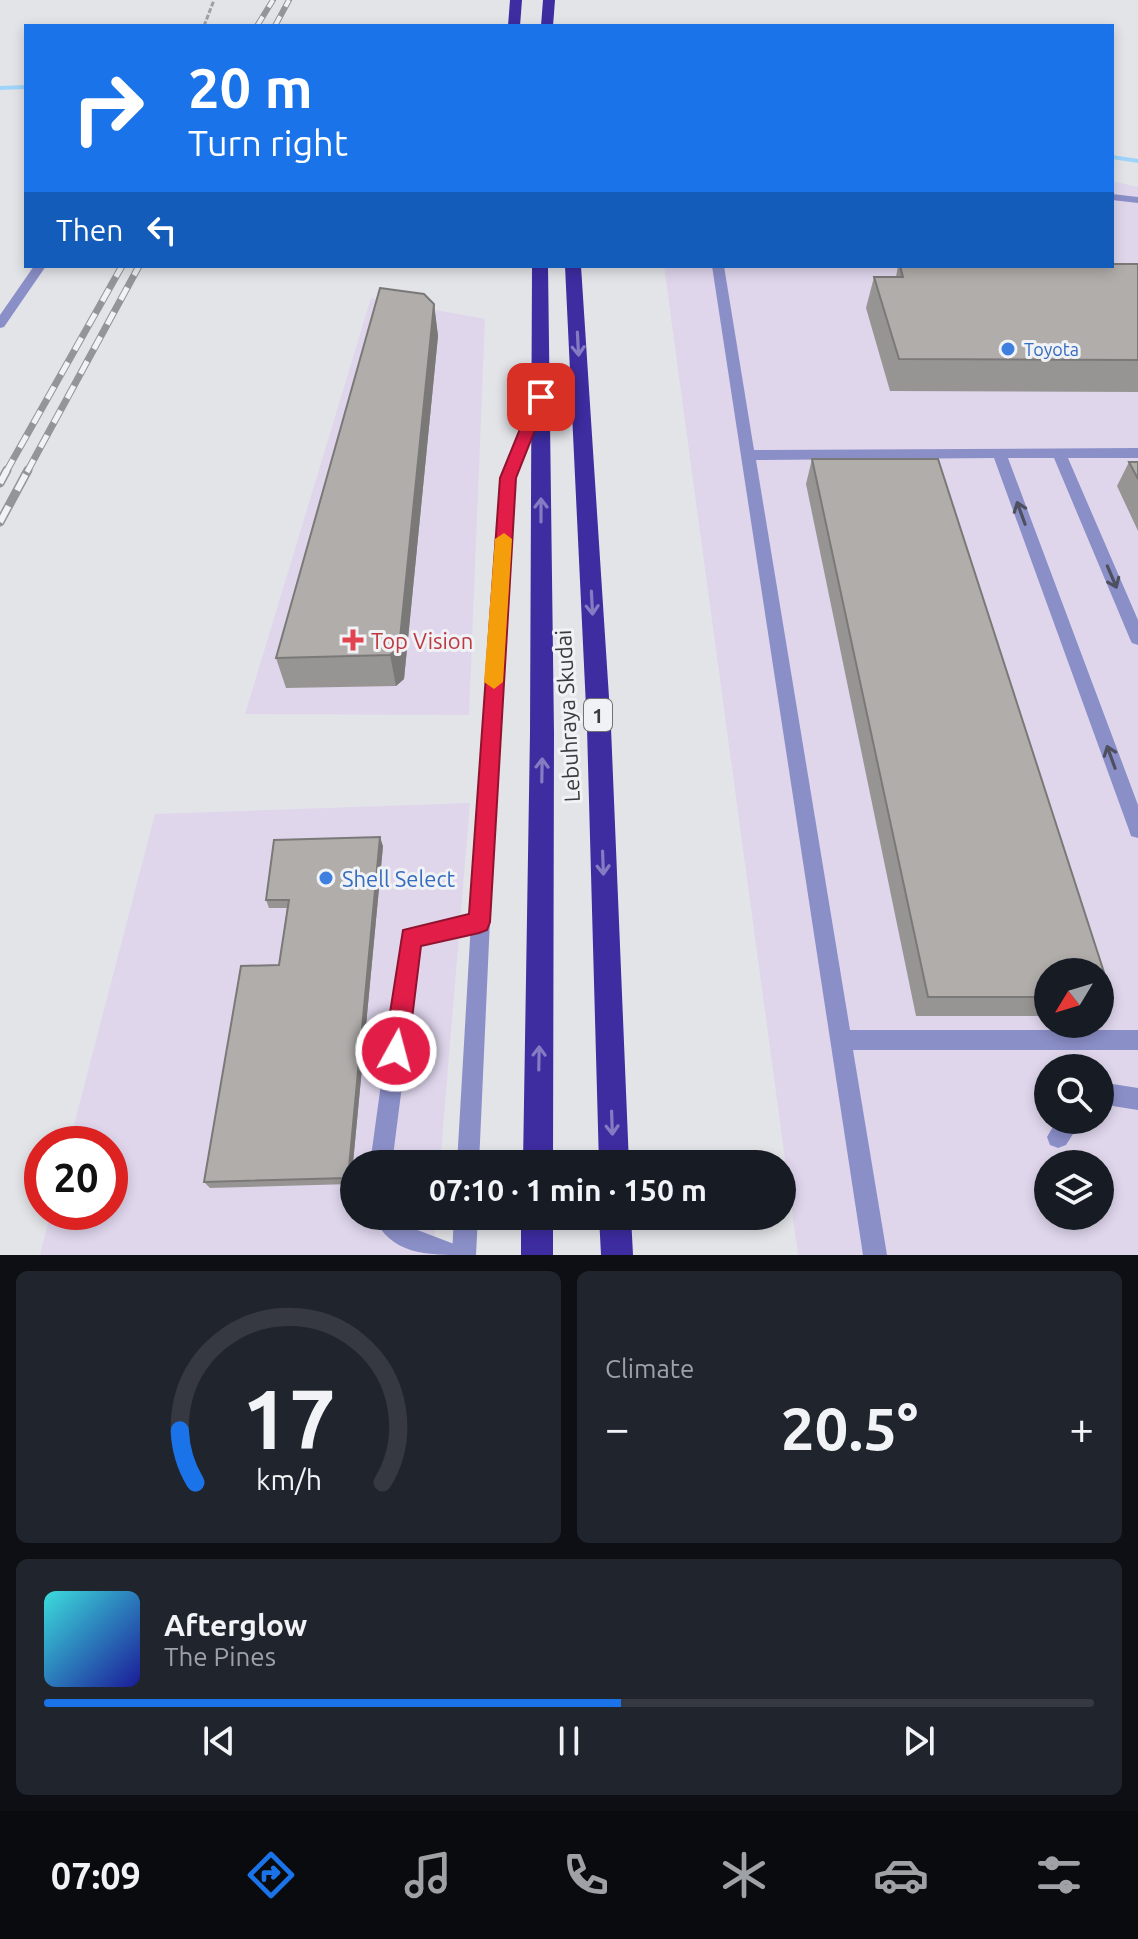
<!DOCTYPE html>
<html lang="en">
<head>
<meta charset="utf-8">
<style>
  body { margin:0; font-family:Ubuntu,sans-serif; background:#20242c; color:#f1f3f6; height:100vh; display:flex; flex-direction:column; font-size:30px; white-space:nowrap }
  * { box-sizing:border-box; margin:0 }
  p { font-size:26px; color:#9ea1a6 }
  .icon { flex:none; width:44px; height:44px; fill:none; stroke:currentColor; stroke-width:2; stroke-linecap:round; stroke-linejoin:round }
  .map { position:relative; height:1255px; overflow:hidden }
  .panel { display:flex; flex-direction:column; gap:16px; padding:16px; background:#0d0f14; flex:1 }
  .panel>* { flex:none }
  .guide { position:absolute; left:24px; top:24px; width:1090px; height:244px; border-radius:0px; box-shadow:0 4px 12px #0003; background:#1a73e8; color:#fff; overflow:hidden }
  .needle { width:52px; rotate:232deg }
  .controls { position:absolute; left:1034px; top:958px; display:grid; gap:16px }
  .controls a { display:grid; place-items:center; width:80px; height:80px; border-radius:50%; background:#171b24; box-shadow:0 4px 12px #0003; font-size:40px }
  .speed { position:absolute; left:24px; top:1126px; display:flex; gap:16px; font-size:40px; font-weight:700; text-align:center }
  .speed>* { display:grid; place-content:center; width:104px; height:104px; border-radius:50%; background:#171b24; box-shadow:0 4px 12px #0003; line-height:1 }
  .speed .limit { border:12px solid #d22; background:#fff; color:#111 }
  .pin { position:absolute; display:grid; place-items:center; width:68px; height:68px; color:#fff; margin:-34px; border-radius:16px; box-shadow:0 4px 12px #0006 }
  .me { position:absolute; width:88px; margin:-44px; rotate:7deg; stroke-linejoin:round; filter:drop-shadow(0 0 6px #0008) }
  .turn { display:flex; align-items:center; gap:28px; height:168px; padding:0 32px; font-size:36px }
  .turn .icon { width:104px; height:104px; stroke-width:2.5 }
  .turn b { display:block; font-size:56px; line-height:68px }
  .then { display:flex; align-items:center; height:76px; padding:0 32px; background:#0003; gap:16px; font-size:30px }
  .big { font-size:60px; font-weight:700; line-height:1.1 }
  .panel .tile { flex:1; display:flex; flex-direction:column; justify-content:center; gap:12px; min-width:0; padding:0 28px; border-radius:12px; background:#20242c }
  .panel .dial { align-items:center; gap:0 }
  .dial svg { height:208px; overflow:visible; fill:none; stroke:#363941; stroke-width:7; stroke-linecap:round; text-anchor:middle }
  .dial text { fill:#f1f3f6; stroke:none }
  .song { display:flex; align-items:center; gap:24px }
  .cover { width:96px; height:96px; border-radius:12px; background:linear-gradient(135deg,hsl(180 70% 55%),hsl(240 70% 35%)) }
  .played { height:8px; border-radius:4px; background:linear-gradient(90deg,#1a73e8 55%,#363941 55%) }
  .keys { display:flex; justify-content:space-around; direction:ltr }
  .heat { display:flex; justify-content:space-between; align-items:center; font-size:44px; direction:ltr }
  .panel .tiles { flex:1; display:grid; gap:16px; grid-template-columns:1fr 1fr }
  .tile:last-child { grid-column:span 2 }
  .trip { position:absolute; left:340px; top:1150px; width:456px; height:80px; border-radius:40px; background:#171b24; box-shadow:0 4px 12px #0003; font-weight:700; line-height:80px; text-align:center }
  .tabs { display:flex; height:128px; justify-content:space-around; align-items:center; background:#090b0e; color:#9ea1a6 }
  .tabs .icon { width:56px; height:56px }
  .tabs .current { color:#1a73e8 }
  .tabs b { font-size:36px; color:#f1f3f6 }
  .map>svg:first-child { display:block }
  .commercial { fill:#dfd6ec; fill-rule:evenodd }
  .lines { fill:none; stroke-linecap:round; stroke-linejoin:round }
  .stream { fill:#9fd4fa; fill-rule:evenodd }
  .path { stroke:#a0a1a4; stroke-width:3; stroke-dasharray:5 2; stroke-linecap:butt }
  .service { fill:#8b8fc8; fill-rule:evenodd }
  .minor { fill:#8b8fc8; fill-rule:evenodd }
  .trunk { fill:#3e2ca1; fill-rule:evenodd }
  .rail-far2-casing { stroke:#949598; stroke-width:6 }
  .rail-far1-casing { stroke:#949598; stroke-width:7 }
  .rail-casing { stroke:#949598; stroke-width:9 }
  .rail-far2 { stroke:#f0f2f5; stroke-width:4; stroke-dasharray:11; stroke-linecap:butt }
  .rail-far1 { stroke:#f0f2f5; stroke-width:5; stroke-dasharray:14; stroke-linecap:butt }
  .rail { stroke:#f0f2f5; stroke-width:6; stroke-dasharray:18; stroke-linecap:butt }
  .wall { fill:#979593 }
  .shaded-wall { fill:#7b7978 }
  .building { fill:#b0adab; stroke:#7b7978; stroke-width:2 }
  .oneway { stroke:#857bc3 }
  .oneway2 { stroke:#4e505f }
  .route { fill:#e11d48; stroke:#92132f; stroke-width:2 }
  .slow { fill:#f59e0b }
  .shop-dot { fill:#3f7fe0; stroke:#f0f2f5; stroke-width:3 }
  .health-dot { fill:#e0444e; stroke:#f0f2f5; stroke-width:3 }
  .labels { text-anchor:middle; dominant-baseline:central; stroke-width:6; stroke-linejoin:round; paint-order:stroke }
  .far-shop-label { font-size:18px; fill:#366cbe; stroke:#f0f2f5; text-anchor:start }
  .shield { fill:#f0f2f5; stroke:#717274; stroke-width:2 }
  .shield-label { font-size:20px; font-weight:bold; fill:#3a3b3c }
  .health-label { font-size:22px; fill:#be3a42; stroke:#f0f2f5; text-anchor:start }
  .street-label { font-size:22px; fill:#3a3b3c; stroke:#f0f2f5 }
  .shop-label { font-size:22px; fill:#366cbe; stroke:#f0f2f5; text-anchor:start }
</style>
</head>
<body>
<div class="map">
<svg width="1138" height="1255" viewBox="0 0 1138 1255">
  <rect width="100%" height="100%" fill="#e3e4e8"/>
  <path class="commercial" d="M1112 181 1138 187V1255H798L664 266H1112ZM1048 972H1100V1024H1048ZM1048 1068H1100V1120H1048ZM1048 1164H1100V1216H1048Z
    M371 298 485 319 469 715 245 714Z
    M470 803 440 1164H354V1216H436L433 1255H40L51 1212H110V1144H69L155 814Z"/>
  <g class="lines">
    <path class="stream" d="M26 85V89L0 90V86Z
      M1112 155 1138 159V163L1112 159Z"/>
    <path class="path" d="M204 26 214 0"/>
    <path class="service" d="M1112 194 1138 197V203L1112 200Z
      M34 266H46L4 327 0 328V315Z
      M712 266H724L754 450 1138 448V458H1068L1138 620V645L1132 643 1130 639 1054 458H1008L1138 805V838L1131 836 1129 830 994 458 756 460 850 1030H1138V1050H853L887 1255H863Z
      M479 913 486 916 489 922 486 928 420 945 392 1164H370L401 938 404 931 411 929Z
      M1100 1082 1138 1088V1110L1100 1104Z
      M1057 1120H1082L1066 1145 1058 1148 1050 1145 1047 1137Z
      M373 1216H399L407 1226 462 1247 466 1255C426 1255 391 1255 373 1216Z"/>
    <path class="minor" d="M539 397 546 401 515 478 500 698 479 1164H457L484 698 501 478 532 401Z
      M454 1216H478L476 1255H452Z"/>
    <path class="trunk" d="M510 0H522L520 26H508Z
      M543 0H555L553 26H541Z
      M532 266H548L554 733 553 1164H523L530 733Z
      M565 266H581L611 728 629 1164H599L587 728Z
      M521 1216H553V1255H521Z
      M599 1216H631L633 1255H601Z"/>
    <g class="rail-far2-casing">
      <path id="rail-far2" d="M257 26 273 0
        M275 26 289 0"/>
    </g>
    <g class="rail-far1-casing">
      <path id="rail-far1" d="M6 472 122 266
        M27 472 139 266"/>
    </g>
    <g class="rail-casing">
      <path id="rail" d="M0 483 7 470
        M0 522 28 470"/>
    </g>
    <use href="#rail-far2" class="rail-far2"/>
    <use href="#rail-far1" class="rail-far1"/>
    <use href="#rail" class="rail"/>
  </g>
  <path class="wall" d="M1138 264V392L890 391 866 308 874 277H896L898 266H1112Z
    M434 304 438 336 404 679 396 686 286 688 276 658Z
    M812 459H938L1112 997 1100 1009V972H1048V1016H916L806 484Z
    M1129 462H1138V531L1117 486Z
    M383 846 351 1184 210 1188 204 1182 279 965 287 908H269L266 900Z"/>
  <path class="shaded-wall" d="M434 304 438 336 404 679 396 686 390 655Z
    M380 837 383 846 351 1184 348 1178Z"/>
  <path class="building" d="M1112 264H1138V360L899 359 874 277H903L900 266H1112Z
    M380 288 424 294 434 304 399 648 390 655 276 658Z
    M812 459H938L1112 997H1100V972H1048V997H928Z
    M1129 462H1138V479Z
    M380 837 348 1178 204 1182 241 966 279 965 289 900H266L274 840Z"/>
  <defs><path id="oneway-shaft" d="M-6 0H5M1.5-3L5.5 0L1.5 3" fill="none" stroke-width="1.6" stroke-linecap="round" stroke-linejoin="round" transform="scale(2)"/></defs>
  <g class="oneway">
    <use href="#oneway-shaft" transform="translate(578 344) rotate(87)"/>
    <use href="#oneway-shaft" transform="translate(541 510) rotate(-90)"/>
    <use href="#oneway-shaft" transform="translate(592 603) rotate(87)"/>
    <use href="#oneway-shaft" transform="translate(542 770) rotate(-89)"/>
    <use href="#oneway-shaft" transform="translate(603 863) rotate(88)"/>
    <use href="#oneway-shaft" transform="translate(539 1058) rotate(-89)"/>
    <use href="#oneway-shaft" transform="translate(612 1123) rotate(88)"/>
  </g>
  <g class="oneway2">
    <use href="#oneway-shaft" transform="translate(1021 513) rotate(-110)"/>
    <use href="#oneway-shaft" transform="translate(1112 577) rotate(67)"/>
    <use href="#oneway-shaft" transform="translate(1111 757) rotate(-110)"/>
  </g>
  <path class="route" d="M541 392 548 397 516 478 490 922 487 930 479 933 421 946 408 1051 404 1059 396 1063 388 1059 384 1051 403 930 469 914 500 478 533 397Z"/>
  <path class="slow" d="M504 533 512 539 503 682 494 689 484 682 495 539Z"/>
  <g class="shop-dot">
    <circle cx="1008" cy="349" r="8"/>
    <circle cx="326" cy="878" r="8"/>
  </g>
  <path class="health-dot" d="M349 628h8v8h8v8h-8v8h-8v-8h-8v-8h8z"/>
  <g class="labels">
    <g class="far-shop-label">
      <text x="1024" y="349">Toyota</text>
    </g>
    <rect class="shield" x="584" y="699" width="28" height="32" rx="6"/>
    <g class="shield-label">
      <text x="598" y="715">1</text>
    </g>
    <g class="health-label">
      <text x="371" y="640">Top Vision</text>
    </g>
    <g class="street-label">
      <text transform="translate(567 716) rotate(-93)">Lebuhraya Skudai</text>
    </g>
    <g class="shop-label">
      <text x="342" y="878">Shell Select</text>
    </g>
  </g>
</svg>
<div class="controls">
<a><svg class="needle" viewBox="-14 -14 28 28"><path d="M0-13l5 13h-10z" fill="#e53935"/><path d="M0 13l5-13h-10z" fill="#9ea1a6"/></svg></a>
<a><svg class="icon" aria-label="search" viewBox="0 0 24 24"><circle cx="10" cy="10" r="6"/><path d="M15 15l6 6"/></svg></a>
<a><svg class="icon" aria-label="layers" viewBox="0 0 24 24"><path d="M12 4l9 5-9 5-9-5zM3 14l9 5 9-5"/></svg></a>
</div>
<div class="speed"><div class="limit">20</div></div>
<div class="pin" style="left:541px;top:397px;background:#d93025"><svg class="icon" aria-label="arrive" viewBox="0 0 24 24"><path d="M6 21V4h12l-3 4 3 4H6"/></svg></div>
<svg class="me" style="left:396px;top:1051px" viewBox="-20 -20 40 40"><circle r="17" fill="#e11d48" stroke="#fff" stroke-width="3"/><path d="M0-11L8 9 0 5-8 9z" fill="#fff"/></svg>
<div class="trip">07:10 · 1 min · 150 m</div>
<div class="guide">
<div class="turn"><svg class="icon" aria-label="right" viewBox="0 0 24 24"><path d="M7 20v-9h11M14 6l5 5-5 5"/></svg><div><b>20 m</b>Turn right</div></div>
<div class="then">Then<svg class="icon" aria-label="left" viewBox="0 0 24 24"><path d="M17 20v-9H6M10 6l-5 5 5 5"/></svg></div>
</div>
</div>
<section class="panel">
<div class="tiles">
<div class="tile dial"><svg viewBox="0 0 100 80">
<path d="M14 69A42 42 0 1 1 86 69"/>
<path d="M14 69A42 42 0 0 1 8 49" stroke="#1a73e8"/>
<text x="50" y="56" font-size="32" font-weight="700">17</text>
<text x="50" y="72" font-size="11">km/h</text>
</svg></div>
<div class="tile"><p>Climate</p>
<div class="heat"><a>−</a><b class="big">20.5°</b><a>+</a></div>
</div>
<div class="tile">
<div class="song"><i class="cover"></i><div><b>Afterglow</b><p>The Pines</p></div></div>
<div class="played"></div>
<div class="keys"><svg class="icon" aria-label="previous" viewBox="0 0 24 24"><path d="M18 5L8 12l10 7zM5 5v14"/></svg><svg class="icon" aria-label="pause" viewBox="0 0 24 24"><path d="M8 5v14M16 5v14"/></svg><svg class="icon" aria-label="next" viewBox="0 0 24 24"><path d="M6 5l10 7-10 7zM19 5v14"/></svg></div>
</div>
</div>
</section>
<nav class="tabs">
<b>07:09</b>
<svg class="icon current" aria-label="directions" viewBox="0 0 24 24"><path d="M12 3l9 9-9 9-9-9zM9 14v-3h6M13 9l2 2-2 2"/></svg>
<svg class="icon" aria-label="music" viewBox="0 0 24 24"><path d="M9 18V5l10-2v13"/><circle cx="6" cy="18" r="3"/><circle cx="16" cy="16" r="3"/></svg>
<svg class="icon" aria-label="phone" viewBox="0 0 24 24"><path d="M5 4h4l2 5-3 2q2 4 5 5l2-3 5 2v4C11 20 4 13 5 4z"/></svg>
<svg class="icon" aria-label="climate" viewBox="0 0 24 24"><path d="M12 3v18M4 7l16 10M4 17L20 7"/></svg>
<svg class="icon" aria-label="car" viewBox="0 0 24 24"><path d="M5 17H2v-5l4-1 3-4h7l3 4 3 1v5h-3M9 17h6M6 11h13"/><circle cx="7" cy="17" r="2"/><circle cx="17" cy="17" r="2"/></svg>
<svg class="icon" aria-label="filters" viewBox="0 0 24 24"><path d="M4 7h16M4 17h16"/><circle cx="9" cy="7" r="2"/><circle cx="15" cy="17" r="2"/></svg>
</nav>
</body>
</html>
